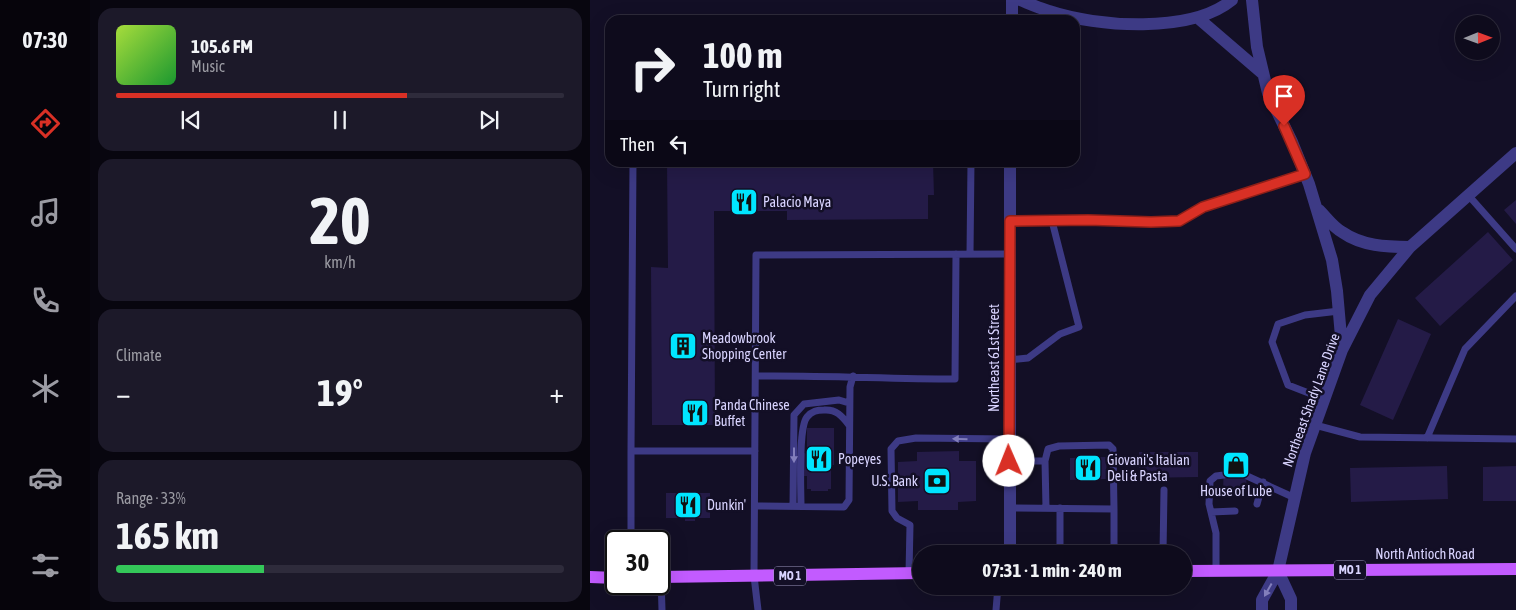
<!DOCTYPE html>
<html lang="en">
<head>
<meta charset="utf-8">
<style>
  body { margin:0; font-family:"Asap Condensed",sans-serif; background:#1c1929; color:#f1f3f6; height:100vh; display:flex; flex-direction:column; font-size:19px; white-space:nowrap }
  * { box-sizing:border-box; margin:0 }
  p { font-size:16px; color:#9b9ba3 }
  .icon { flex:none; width:28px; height:28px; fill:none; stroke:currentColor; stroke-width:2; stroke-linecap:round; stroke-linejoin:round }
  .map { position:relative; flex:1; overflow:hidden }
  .details { display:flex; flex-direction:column; gap:8px; padding:8px; background:#08060f; width:500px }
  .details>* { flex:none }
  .guide { position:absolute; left:15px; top:15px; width:475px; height:152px; border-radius:15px; box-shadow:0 5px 20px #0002,0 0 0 1px #2e2b3b; background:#0e0b1c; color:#f1f3f6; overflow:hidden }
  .needle { width:32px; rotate:89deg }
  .fabs { position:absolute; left:865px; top:15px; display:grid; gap:10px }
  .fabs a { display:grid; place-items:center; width:45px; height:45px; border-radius:50%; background:#0e0b1c; box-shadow:0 5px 20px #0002,0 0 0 1px #2e2b3b; font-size:25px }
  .speed { position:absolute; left:15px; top:530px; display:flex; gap:10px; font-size:25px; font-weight:700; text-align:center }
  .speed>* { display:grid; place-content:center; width:65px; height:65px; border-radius:50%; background:#0e0b1c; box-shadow:0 5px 20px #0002,0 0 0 1px #2e2b3b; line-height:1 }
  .speed .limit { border:2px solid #111; border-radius:8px; background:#fff; color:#111 }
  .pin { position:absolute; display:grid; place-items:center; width:42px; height:42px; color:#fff; margin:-51px -21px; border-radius:50% 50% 50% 0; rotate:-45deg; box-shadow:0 0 5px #0007 }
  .pin .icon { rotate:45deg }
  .me { position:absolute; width:55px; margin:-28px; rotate:359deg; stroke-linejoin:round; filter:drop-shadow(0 0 4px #0008) }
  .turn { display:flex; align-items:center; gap:18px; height:105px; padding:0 15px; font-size:22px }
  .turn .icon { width:65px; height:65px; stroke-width:2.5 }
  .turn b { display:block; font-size:35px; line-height:42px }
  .then { display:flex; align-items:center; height:48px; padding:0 15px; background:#0003; gap:10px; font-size:19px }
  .big { font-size:38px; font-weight:700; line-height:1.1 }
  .details .card { flex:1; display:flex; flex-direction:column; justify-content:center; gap:8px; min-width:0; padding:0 18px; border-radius:15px; background:#1c1929 }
  .details .dial { align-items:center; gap:0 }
  .dial b { font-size:65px; line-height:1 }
  .song { display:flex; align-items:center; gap:15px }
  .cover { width:60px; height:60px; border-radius:8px; background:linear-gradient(135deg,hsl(80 70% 55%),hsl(130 70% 35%)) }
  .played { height:5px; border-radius:2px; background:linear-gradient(90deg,#d93025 65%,#2e2b3b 65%) }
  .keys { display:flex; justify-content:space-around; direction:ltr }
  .heat { display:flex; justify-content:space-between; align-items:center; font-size:28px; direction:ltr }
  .charge { height:8px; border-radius:4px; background:linear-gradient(90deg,#34c759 33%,#2e2b3b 0) }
  .trip { position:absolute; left:322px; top:545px; width:280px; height:50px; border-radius:25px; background:#0e0b1c; box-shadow:0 5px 20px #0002,0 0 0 1px #2e2b3b; font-weight:700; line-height:50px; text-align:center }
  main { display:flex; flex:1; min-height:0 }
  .menu { display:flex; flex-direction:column; width:90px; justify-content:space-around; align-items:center; background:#06040b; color:#9b9ba3 }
  .menu .icon { width:35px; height:35px }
  .menu .selected { color:#d93025 }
  .menu b { font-size:22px; color:#f1f3f6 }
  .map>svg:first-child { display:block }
  .building { fill:#241b47 }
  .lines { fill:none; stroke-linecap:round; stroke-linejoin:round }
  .service { stroke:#3d3a85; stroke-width:7 }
  .minor { stroke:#3d3a85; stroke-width:12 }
  .tertiary { stroke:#3d3a85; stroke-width:12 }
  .primary { stroke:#c25bff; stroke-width:12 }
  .oneway { fill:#837fbc }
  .route-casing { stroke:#8d1f18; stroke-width:12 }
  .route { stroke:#d93025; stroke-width:9 }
  .labels { text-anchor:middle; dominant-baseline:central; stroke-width:5; stroke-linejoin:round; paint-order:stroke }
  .shield { fill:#130f26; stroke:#9e99be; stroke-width:1 }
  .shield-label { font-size:12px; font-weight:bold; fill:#d9d4ff }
  .poi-label { font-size:14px; fill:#d9d4ff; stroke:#130f26; text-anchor:start }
  .street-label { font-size:14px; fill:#d9d4ff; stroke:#130f26 }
</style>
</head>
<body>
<main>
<nav class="menu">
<b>07:30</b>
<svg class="icon selected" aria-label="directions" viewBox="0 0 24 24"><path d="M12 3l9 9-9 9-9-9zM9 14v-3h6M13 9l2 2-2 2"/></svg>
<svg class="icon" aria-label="music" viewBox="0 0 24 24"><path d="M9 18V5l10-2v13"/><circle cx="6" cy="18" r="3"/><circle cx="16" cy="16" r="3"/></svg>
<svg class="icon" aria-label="phone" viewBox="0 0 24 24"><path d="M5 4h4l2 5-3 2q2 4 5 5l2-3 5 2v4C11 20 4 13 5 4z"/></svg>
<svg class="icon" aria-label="climate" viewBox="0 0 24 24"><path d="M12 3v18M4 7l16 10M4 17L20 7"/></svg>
<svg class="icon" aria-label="car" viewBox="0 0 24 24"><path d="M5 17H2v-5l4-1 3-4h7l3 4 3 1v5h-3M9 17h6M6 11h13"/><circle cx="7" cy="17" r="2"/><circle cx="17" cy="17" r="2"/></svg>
<svg class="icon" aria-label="filters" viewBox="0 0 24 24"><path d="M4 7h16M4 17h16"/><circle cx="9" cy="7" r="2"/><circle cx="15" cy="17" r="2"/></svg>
</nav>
<section class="details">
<div class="card">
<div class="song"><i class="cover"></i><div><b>105.6 FM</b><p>Music</p></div></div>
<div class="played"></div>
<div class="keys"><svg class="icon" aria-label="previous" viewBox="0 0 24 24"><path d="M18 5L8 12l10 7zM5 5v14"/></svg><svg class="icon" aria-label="pause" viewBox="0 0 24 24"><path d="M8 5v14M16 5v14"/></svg><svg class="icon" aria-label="next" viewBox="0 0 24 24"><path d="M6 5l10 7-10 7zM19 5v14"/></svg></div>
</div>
<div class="card dial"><b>20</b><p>km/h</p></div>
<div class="card"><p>Climate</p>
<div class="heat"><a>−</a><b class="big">19°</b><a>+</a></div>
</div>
<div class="card"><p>Range · 33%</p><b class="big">165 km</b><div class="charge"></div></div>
</section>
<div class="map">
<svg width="926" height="610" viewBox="0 0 926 610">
  <rect width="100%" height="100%" fill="#130f26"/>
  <path class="building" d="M77 162H343L344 195H338V219L197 220V211H124L125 425H62L61 267 78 268Z
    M926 200V224L914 210Z
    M898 232 923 260 850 326 825 298Z
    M808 319 841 334 803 420 770 405Z
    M217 428H244V465H241V489H238V491H221V489H217V476H213L214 453 217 454Z
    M369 451V461H386V501L368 502V510H328V501L308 502V462L327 461V452Z
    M549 452H608V477L549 478Z
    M634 454 657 455 656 495H633Z
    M516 457 517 479 480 480V458Z
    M857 466 858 499 761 502 760 468Z
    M926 466V501H893V467Z
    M76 493H120V518H105V521H95V518H76Z"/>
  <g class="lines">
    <path class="service" d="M879 196 926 249
      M419 221 498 220 561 222 589 221 613 207 715 174
      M380 254 381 162
      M419 360 438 358 470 334 489 327 462 221
      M166 376C232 375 298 379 365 379L366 254
      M734 399 698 385 682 342 688 324 715 315 749 311
      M725 425 770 437 926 439
      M837 438 875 349 926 296
      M41 451 43 162
      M419 461H455L458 449 469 446 519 445 523 449 524 509 419 508
      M455 461 456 508
      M657 476 705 498
      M667 504 673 482
      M165 506 254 507 259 500 260 387 263 376
      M203 506 204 415 214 404 249 400 259 403
      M211 506C211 489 208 428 217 417 222 411 227 410 234 410 246 409 252 416 259 425
      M524 509V554
      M621 512 645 511
      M41 541V451H165
      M470 554V508
      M573 554 574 490
      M626 571V533L619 504 620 481 626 476 634 475
      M319 573 320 525 307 518 302 511 301 449 308 441 326 438 419 439
      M71 577 72 610
      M168 610 164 576 166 255 419 254
      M406 610 408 586"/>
    <path class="minor" d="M430 0C440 4 449 8 459 11 507 27 601 34 642 0
      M662 0 667 47 678 93 702 142 719 184 742 260 747 291 752 348
      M608 18 672 73
      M422 20V0
      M420 162V554
      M729 210C736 217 743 227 752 232 772 246 796 247 820 247
      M688 571 715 453 752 350 780 295 820 247 926 153"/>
    <path class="tertiary" d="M688 571 701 599V610
      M672 610V600L688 571"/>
    <path class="primary" d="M594 571 926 569
      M0 577 26 578
      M69 577 331 573"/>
  </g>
  <defs><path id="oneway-solid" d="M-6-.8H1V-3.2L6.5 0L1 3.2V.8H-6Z" transform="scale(1.25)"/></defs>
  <g class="oneway">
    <use href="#oneway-solid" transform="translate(370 439) rotate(-179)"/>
    <use href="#oneway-solid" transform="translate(204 455) rotate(90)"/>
    <use href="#oneway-solid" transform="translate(678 590) rotate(119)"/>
  </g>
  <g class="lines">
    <g class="route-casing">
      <path id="route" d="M419 461 420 221 498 220 561 222 589 221 613 207 715 174 694 126"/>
    </g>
    <use href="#route" class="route"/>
  </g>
  <defs>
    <g id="restaurant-square" transform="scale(1.4375)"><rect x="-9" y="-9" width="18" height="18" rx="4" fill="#00e5ff" stroke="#130f26"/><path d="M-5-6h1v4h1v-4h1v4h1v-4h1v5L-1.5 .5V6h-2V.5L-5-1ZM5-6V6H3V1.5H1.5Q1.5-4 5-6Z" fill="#111"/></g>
    <g id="building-square" transform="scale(1.4375)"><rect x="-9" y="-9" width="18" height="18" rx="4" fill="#00e5ff" stroke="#130f26"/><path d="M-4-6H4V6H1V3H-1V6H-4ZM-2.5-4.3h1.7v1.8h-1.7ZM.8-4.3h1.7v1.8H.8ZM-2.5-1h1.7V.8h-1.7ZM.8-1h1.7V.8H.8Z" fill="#111"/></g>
    <g id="shop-square" transform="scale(1.4375)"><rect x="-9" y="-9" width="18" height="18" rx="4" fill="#00e5ff" stroke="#130f26"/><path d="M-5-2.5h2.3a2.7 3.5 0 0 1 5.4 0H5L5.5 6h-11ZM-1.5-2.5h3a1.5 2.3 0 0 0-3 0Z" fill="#111"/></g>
    <g id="bank-square" transform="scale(1.4375)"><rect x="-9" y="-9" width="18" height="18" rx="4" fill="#00e5ff" stroke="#130f26"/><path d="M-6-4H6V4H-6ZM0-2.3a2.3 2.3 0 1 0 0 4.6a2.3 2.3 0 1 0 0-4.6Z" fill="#111"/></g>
  </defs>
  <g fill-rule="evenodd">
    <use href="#restaurant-square" x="154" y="202"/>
    <use href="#building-square" x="93" y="346"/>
    <use href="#restaurant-square" x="105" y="413"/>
    <use href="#restaurant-square" x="229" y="459"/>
    <use href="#shop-square" x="646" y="465"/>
    <use href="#restaurant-square" x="498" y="468"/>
    <use href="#bank-square" x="347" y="481"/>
    <use href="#restaurant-square" x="98" y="505"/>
  </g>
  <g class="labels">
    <g class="shield">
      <rect x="744" y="560.5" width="32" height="19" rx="4"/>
      <rect x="184" y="566.5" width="32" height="19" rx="4"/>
    </g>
    <g class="shield-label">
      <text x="760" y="570">MO 1</text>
      <text x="200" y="576">MO 1</text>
    </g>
    <g class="poi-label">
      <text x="173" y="202">Palacio Maya</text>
      <text x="112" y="338">Meadowbrook<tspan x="112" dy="16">Shopping Center</tspan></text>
      <text x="124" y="405">Panda Chinese<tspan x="124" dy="16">Buffet</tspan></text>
      <text x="248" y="459">Popeyes</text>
      <text x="517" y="460">Giovani's Italian<tspan x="517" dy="16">Deli &amp; Pasta</tspan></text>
      <text x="328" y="481" text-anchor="end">U.S. Bank</text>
      <text x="646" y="491" text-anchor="middle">House of Lube</text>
      <text x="117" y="505">Dunkin'</text>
    </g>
    <g class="street-label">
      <text transform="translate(404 358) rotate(-90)">Northeast 61st Street</text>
      <text transform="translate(721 400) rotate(-70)">Northeast Shady Lane Drive</text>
      <text x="835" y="554">North Antioch Road</text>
    </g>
  </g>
</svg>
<div class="fabs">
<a><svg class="needle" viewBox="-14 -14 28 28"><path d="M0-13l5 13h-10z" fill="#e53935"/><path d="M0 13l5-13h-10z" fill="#9b9ba3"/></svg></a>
</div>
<div class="speed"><div class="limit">30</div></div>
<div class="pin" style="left:694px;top:126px;background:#d93025"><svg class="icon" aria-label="arrive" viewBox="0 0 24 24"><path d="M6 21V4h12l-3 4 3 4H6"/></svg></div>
<svg class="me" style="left:419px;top:461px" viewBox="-20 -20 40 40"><circle r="19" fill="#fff"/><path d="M0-13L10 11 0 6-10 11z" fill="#d93025"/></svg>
<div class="trip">07:31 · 1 min · 240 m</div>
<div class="guide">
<div class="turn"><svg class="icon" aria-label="right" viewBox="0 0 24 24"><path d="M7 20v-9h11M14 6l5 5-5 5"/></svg><div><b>100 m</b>Turn right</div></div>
<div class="then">Then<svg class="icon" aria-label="left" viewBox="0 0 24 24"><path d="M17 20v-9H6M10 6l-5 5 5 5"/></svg></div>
</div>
</div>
</main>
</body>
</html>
